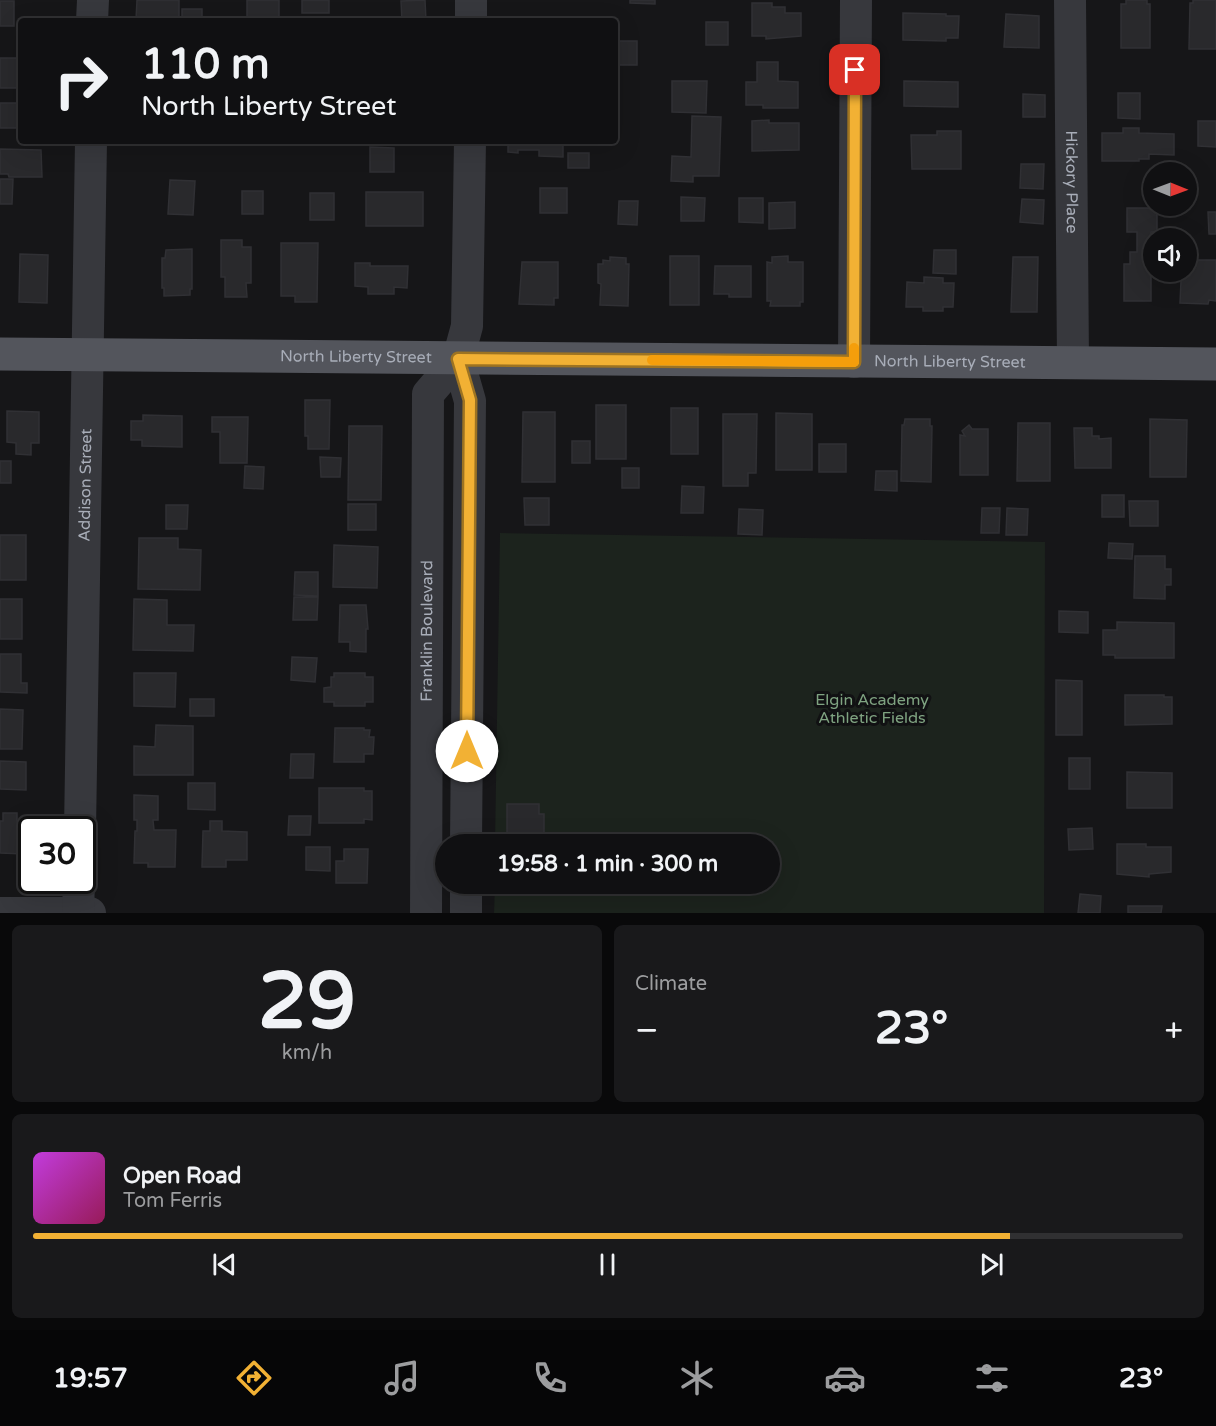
<!DOCTYPE html>
<html lang="en">
<head>
<meta charset="utf-8">
<style>
  body { margin:0; font-family:"Varela Round",sans-serif; background:#19191b; color:#f1f3f6; height:100vh; display:flex; flex-direction:column; font-size:22px; white-space:nowrap }
  * { box-sizing:border-box; margin:0 }
  p { font-size:20px; color:#9c9d9f }
  .icon { flex:none; width:33px; height:33px; fill:none; stroke:currentColor; stroke-width:2; stroke-linecap:round; stroke-linejoin:round }
  .map { position:relative; height:913px; overflow:hidden }
  .drawer { display:flex; flex-direction:column; gap:12px; padding:12px; background:#09090a; flex:1 }
  .drawer>* { flex:none }
  .guide { position:absolute; left:18px; top:18px; width:600px; height:126px; border-radius:6px; box-shadow:0 6px 24px #0002,0 0 0 2px #303032; background:#101012; color:#f1f3f6; overflow:hidden }
  .needle { width:39px; rotate:91deg }
  .fabs { position:absolute; left:1143px; top:162px; display:grid; gap:12px }
  .fabs a { display:grid; place-items:center; width:54px; height:54px; border-radius:50%; background:#101012; box-shadow:0 6px 24px #0002,0 0 0 2px #303032; font-size:30px }
  .speed { position:absolute; left:18px; top:816px; display:flex; gap:12px; font-size:30px; font-weight:700; text-align:center }
  .speed>* { display:grid; place-content:center; width:78px; height:78px; border-radius:50%; background:#101012; box-shadow:0 6px 24px #0002,0 0 0 2px #303032; line-height:1 }
  .speed .limit { border:3px solid #111; border-radius:9px; background:#fff; color:#111 }
  .pin { position:absolute; display:grid; place-items:center; width:51px; height:51px; color:#fff; margin:-26px; border-radius:12px; box-shadow:0 3px 9px #0006 }
  .me { position:absolute; width:66px; margin:-33px; rotate:0deg; stroke-linejoin:round; filter:drop-shadow(0 0 4px #0008) }
  .turn { display:flex; align-items:center; gap:21px; height:126px; padding:0 24px; font-size:27px }
  .turn .icon { width:78px; height:78px; stroke-width:2.5 }
  .turn b { display:block; font-size:42px; line-height:51px }
  .big { font-size:45px; font-weight:800; line-height:1.1 }
  .drawer .tile { flex:1; display:flex; flex-direction:column; justify-content:center; gap:9px; min-width:0; padding:0 21px; border-radius:9px; background:#19191b }
  .drawer .dial { align-items:center; gap:0 }
  .dial b { font-size:78px; line-height:1 }
  .song { display:flex; align-items:center; gap:18px }
  .cover { width:72px; height:72px; border-radius:9px; background:linear-gradient(135deg,hsl(290 70% 55%),hsl(330 70% 35%)) }
  .played { height:6px; border-radius:3px; background:linear-gradient(90deg,#f2b134 85%,#303032 85%) }
  .keys { display:flex; justify-content:space-around; direction:ltr }
  .heat { display:flex; justify-content:space-between; align-items:center; font-size:33px; direction:ltr }
  .drawer .tiles { flex:1; display:grid; gap:12px; grid-template-columns:1fr 1fr }
  .tile:last-child { grid-column:span 2 }
  .trip { position:absolute; left:435px; top:834px; width:345px; height:60px; border-radius:30px; background:#101012; box-shadow:0 6px 24px #0002,0 0 0 2px #303032; font-weight:800; line-height:60px; text-align:center }
  .tabs { display:flex; height:96px; justify-content:space-around; align-items:center; background:#060607; color:#9c9d9f }
  .tabs .icon { width:42px; height:42px }
  .tabs .current { color:#f2b134 }
  .tabs b { font-size:27px; color:#f1f3f6 }
  .map>svg:first-child { display:block }
  .green { fill:#1c231d }
  .building { fill:#29292c; stroke:#303034; stroke-width:1.5 }
  .lines { fill:none; stroke-linecap:round; stroke-linejoin:round }
  .minor { stroke:#37383d; stroke-width:32 }
  .major { stroke:#53555c; stroke-width:33 }
  .route-casing { stroke:#9d7322; stroke-width:15 }
  .route { stroke:#f2b134; stroke-width:10 }
  .slow { stroke:#f59e0b; stroke-width:10 }
  .labels { text-anchor:middle; dominant-baseline:central; stroke-width:6; stroke-linejoin:round; paint-order:stroke }
  .street-label { font-size:16px; fill:#a8adb8; stroke:#111113 }
  .park-label { font-size:16px; fill:#7fa381; stroke:#111113 }
</style>
</head>
<body>
<div class="map">
<svg width="1216" height="913" viewBox="0 0 1216 913">
  <rect width="100%" height="100%" fill="#161618"/>
  <path class="green" d="M500 533 1045 542 1044 913H494L495 884H770V844H495Z"/>
  <path class="building" d="M137 0H179V21L136 20Z
    M247 0H279V20H247Z
    M302 0H329V13H302Z
    M425 0 426 21H402L401 1Z
    M630 0H655V4L630 3Z
    M1126 0H1147V4H1150V48H1121V4H1126Z
    M1193 0H1216V49H1189L1190 3H1193Z
    M0 1H14V26H0Z
    M752 3H772V7H785V13H801V36L766 39V36H752Z
    M182 9H202V21H182Z
    M903 13 946 14V16H959L958 38H946V41L903 40Z
    M1006 14 1039 16V48L1004 47Z
    M706 22H728V45H706Z
    M615 41H637V65H615Z
    M0 58H21V88H0Z
    M757 62H778V81L798 82V108H763V105H746V82H757Z
    M672 81H707L706 113 672 112Z
    M904 81 958 82V107L904 106Z
    M1118 93H1140V119L1118 118Z
    M1023 94 1045 95V117H1023Z
    M0 103H21V128H0Z
    M692 116 721 117 719 176H693V182L671 181 672 156 691 157Z
    M769 120V123H799V150L752 151V121Z
    M1198 121H1216V147L1198 146Z
    M1123 128H1139V133L1174 134V155L1149 154V159H1139V161H1102V133H1123Z
    M937 131H961V169H912L911 135H937Z
    M508 141H563V157L539 156V150H518V153L508 152Z
    M370 147 394 148V172H370Z
    M0 149 41 150 42 177H9L8 174H0Z
    M568 153H589V168H568Z
    M1021 164H1044L1043 189 1020 188Z
    M0 179H13L12 204H0Z
    M170 180 195 181 193 215 168 214Z
    M540 188H567V213H540Z
    M242 191H263V214H242Z
    M366 192H423V226H366Z
    M310 193H334V220H310Z
    M681 197 705 198 704 221H681Z
    M739 198H763V223L739 222Z
    M1022 199 1044 200 1043 224 1020 222Z
    M619 201H638L637 225 618 224Z
    M795 202V228L769 229V203Z
    M1127 208H1157V232H1151V301H1124V264H1130V252H1137V232H1127Z
    M1208 212H1216V234H1209Z
    M221 240H242V247H251V283H246L247 297H225V277H221Z
    M281 243H318L317 302H295V296H281Z
    M192 249V289H190V295L164 296V288H162V258H165L166 250Z
    M934 250H956V274L933 273Z
    M20 254 48 255 47 303 19 302Z
    M670 256H699V305H670Z
    M788 256V262H803V302H800V306H770L771 301H767V262L772 263V257Z
    M610 257 626 258V264H629L628 306 600 305 601 284 598 283V264H603V260L610 261Z
    M1013 257H1038L1037 312H1011Z
    M1186 260H1216V301L1209 300 1208 304 1180 303 1181 281H1178V272H1186Z
    M522 262H558V298H554V305L519 304Z
    M355 263H370V266H408L407 288 394 287V294H368V287L355 286Z
    M715 266H751V297H729V294H714Z
    M924 277 943 278V283H954L953 307H943V311H923V307H906L907 282 924 283Z
    M305 400H330L329 449H308V436H305Z
    M596 405H626V459H596Z
    M671 408H698V454H671Z
    M7 411 39 412V443H31V455L16 454V443L7 442Z
    M523 412H555V482H522Z
    M776 413 812 414V470H776Z
    M723 414H757L756 473H748V486H723Z
    M143 415 182 416V447L142 446V440H131V421H143Z
    M212 417H248L247 463H220V432H212Z
    M905 419H930V426H932L931 482 901 481 902 425H904Z
    M1150 419 1187 420 1186 477H1150Z
    M1018 423H1050V481H1017Z
    M969 425 972 429H988V475H960V435L965 436 962 431Z
    M349 426H382L381 500H348Z
    M1074 428H1092V436H1099V439L1111 438V468H1075Z
    M572 441H590V463H572Z
    M819 444H846V472H819Z
    M320 457 341 458 340 477H321Z
    M0 461H11V483H0Z
    M245 466 264 467 263 489 244 488Z
    M622 468H639V488H622Z
    M876 471H897V491L875 490Z
    M682 486 704 487 703 513H681Z
    M1102 495H1124V517H1102Z
    M524 498H549V525H525Z
    M1129 501H1158V526H1130Z
    M348 504H376V530H348Z
    M166 505H188L187 529H166Z
    M982 508H1000L999 533H981Z
    M1007 508 1028 509 1027 535H1006Z
    M739 509 763 510 762 535 738 534Z
    M0 535H26V580H0Z
    M139 538H178V549L201 550 200 590 138 589Z
    M1109 543 1133 544 1132 559 1108 558Z
    M334 545 378 547 377 588 333 587Z
    M1135 556H1165V569H1171V585H1165V599L1134 598Z
    M295 572H318V596L294 595Z
    M294 597H318L317 620H293Z
    M0 599H22V639H0Z
    M134 599 167 600V625H194L193 651 133 650Z
    M340 605H366L368 629H366V652L350 651V642H339Z
    M1059 611 1088 612V633L1059 632Z
    M1117 622 1174 623V658H1115V655H1103V630H1117Z
    M0 654H21V683H27V693L0 692Z
    M292 657 317 658 315 682 291 680Z
    M134 673H176L175 707 134 706Z
    M334 673H365V677H373V702H365V706H334V702H324V688L331 687V677H334Z
    M1056 680 1082 681V735H1056Z
    M1125 695H1164V697H1172V724L1125 725Z
    M190 699H214V716H190Z
    M0 709 23 710 22 749H0Z
    M156 725 193 726V775H134V746L155 747Z
    M335 728H364V730H370L369 737H374L373 754H364V762H334Z
    M291 754H314L313 778H290Z
    M1069 758H1090V789H1069Z
    M0 761 26 762V790L0 789Z
    M1127 772 1172 773V808H1127Z
    M188 783H215V810L188 809Z
    M319 788H364V791H372V820L364 819V823H319Z
    M134 795 158 796V820H153L154 830H176L175 867H148V863H134L135 831H137V820H134Z
    M507 804H539V814H544V836L539 837V844H507Z
    M3 813H17V821H25L24 854 0 853V821H3Z
    M289 816H311L310 835H288Z
    M210 821H222V831L247 832V860H226V867H202L203 831H210Z
    M1092 828 1093 849 1069 850 1068 829Z
    M1117 844H1146V847H1171V872L1149 874V877L1117 874Z
    M306 847H330V871L306 870Z
    M344 849H368L367 883H336V861H344Z
    M1080 894 1101 896 1100 913H1078Z
    M1128 906H1162L1161 913H1128Z"/>
  <g class="lines">
    <g class="minor">
      <path id="s1" d="M1070 0 1073 362"/>
      <path d="M92 21 93 0"/>
      <path d="M471 21V0"/>
      <path d="M458 359 470 401 466 844"/>
      <path d="M854 362 856 0"/>
      <path id="s2" d="M80 830 91 141"/>
      <path d="M0 913H90"/>
      <path d="M78 913 79 880"/>
      <path id="s3" d="M426 913 428 394 458 359 467 326 470 141"/>
      <path d="M466 913V884"/>
    </g>
    <path class="major" id="s4" d="M0 354 1216 364"/>
  </g>
  <g class="lines">
    <g class="route-casing">
      <path id="route" d="M467 751 470 400 458 359 854 362 855 70"/>
    </g>
    <use href="#route" class="route"/>
    <path class="slow" d="M652 360 854 362V348"/>
  </g>
  <g class="labels">
    <g class="street-label">
      <text stroke="none"><textPath href="#s1" startOffset="182">Hickory Place</textPath></text>
      <text stroke="none"><textPath href="#s4" startOffset="356">North Liberty Street</textPath></text>
      <text stroke="none"><textPath href="#s4" startOffset="950">North Liberty Street</textPath></text>
      <text stroke="none"><textPath href="#s2" startOffset="345">Addison Street</textPath></text>
      <text stroke="none"><textPath href="#s3" startOffset="282">Franklin Boulevard</textPath></text>
    </g>
    <g class="park-label">
      <text x="872" y="700">Elgin Academy<tspan x="872" dy="18">Athletic Fields</tspan></text>
    </g>
  </g>
</svg>
<div class="fabs">
<a><svg class="needle" viewBox="-14 -14 28 28"><path d="M0-13l5 13h-10z" fill="#e53935"/><path d="M0 13l5-13h-10z" fill="#9c9d9f"/></svg></a>
<a><svg class="icon" aria-label="sound" viewBox="0 0 24 24"><path d="M4 9h4l5-4v14l-5-4H4zM17 9q2 3 0 6"/></svg></a>
</div>
<div class="speed"><div class="limit">30</div></div>
<div class="pin" style="left:855px;top:70px;background:#d93025"><svg class="icon" aria-label="arrive" viewBox="0 0 24 24"><path d="M6 21V4h12l-3 4 3 4H6"/></svg></div>
<svg class="me" style="left:467px;top:751px" viewBox="-20 -20 40 40"><circle r="19" fill="#fff"/><path d="M0-13L10 11 0 6-10 11z" fill="#f2b134"/></svg>
<div class="trip">19:58 · 1 min · 300 m</div>
<div class="guide">
<div class="turn"><svg class="icon" aria-label="right" viewBox="0 0 24 24"><path d="M7 20v-9h11M14 6l5 5-5 5"/></svg><div><b>110 m</b>North Liberty Street</div></div>
</div>
</div>
<section class="drawer">
<div class="tiles">
<div class="tile dial"><b>29</b><p>km/h</p></div>
<div class="tile"><p>Climate</p>
<div class="heat"><a>−</a><b class="big">23°</b><a>+</a></div>
</div>
<div class="tile">
<div class="song"><i class="cover"></i><div><b>Open Road</b><p>Tom Ferris</p></div></div>
<div class="played"></div>
<div class="keys"><svg class="icon" aria-label="previous" viewBox="0 0 24 24"><path d="M18 5L8 12l10 7zM5 5v14"/></svg><svg class="icon" aria-label="pause" viewBox="0 0 24 24"><path d="M8 5v14M16 5v14"/></svg><svg class="icon" aria-label="next" viewBox="0 0 24 24"><path d="M6 5l10 7-10 7zM19 5v14"/></svg></div>
</div>
</div>
</section>
<nav class="tabs">
<b>19:57</b>
<svg class="icon current" aria-label="directions" viewBox="0 0 24 24"><path d="M12 3l9 9-9 9-9-9zM9 14v-3h6M13 9l2 2-2 2"/></svg>
<svg class="icon" aria-label="music" viewBox="0 0 24 24"><path d="M9 18V5l10-2v13"/><circle cx="6" cy="18" r="3"/><circle cx="16" cy="16" r="3"/></svg>
<svg class="icon" aria-label="phone" viewBox="0 0 24 24"><path d="M5 4h4l2 5-3 2q2 4 5 5l2-3 5 2v4C11 20 4 13 5 4z"/></svg>
<svg class="icon" aria-label="climate" viewBox="0 0 24 24"><path d="M12 3v18M4 7l16 10M4 17L20 7"/></svg>
<svg class="icon" aria-label="car" viewBox="0 0 24 24"><path d="M5 17H2v-5l4-1 3-4h7l3 4 3 1v5h-3M9 17h6M6 11h13"/><circle cx="7" cy="17" r="2"/><circle cx="17" cy="17" r="2"/></svg>
<svg class="icon" aria-label="filters" viewBox="0 0 24 24"><path d="M4 7h16M4 17h16"/><circle cx="9" cy="7" r="2"/><circle cx="15" cy="17" r="2"/></svg>
<b>23°</b>
</nav>
</body>
</html>
